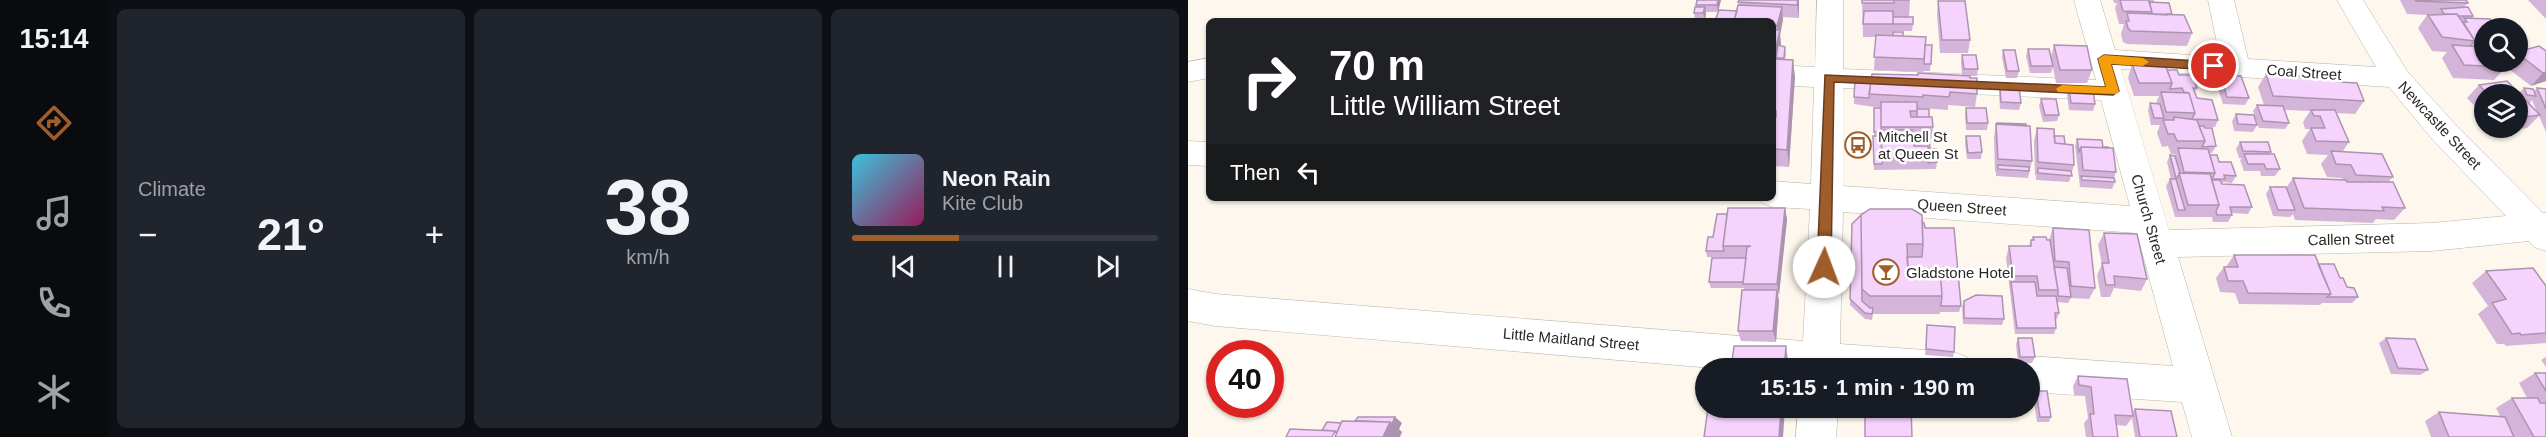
<!DOCTYPE html>
<html lang="en">
<head>
<meta charset="utf-8">
<style>
  body { margin:0; font-family:Arial,sans-serif; background:#20242c; color:#f1f3f6; height:100vh; display:flex; flex-direction:column; font-size:22px; white-space:nowrap }
  * { box-sizing:border-box; margin:0 }
  p { font-size:20px; color:#9ea1a6 }
  .icon { flex:none; width:33px; height:33px; fill:none; stroke:currentColor; stroke-width:2; stroke-linecap:round; stroke-linejoin:round }
  .map { position:relative; flex:1; overflow:hidden }
  .details { display:flex; flex-direction:column; gap:9px; padding:9px; background:#0d0f14; width:1080px }
  .details>* { flex:none }
  .hud { position:absolute; left:18px; top:18px; width:570px; height:183px; border-radius:9px; box-shadow:0 2px 4px #0004; background:#202124; color:#fff; overflow:hidden }
  .fabs { position:absolute; left:1286px; top:18px; display:grid; gap:12px }
  .fabs a { display:grid; place-items:center; width:54px; height:54px; border-radius:50%; background:#171b24; box-shadow:0 2px 4px #0004; font-size:30px }
  .speed { position:absolute; left:18px; top:340px; display:flex; gap:12px; font-size:30px; font-weight:700; text-align:center }
  .speed>* { display:grid; place-content:center; width:78px; height:78px; border-radius:50%; background:#171b24; box-shadow:0 2px 4px #0004; line-height:1 }
  .speed .limit { border:9px solid #d22; background:#fff; color:#111 }
  .pin { position:absolute; display:grid; place-items:center; width:51px; height:51px; color:#fff; margin:-26px; border:3px solid #fff; border-radius:50%; box-shadow:0 2px 6px #0007 }
  .me { position:absolute; width:66px; margin:-33px; rotate:2deg; stroke-linejoin:round; filter:drop-shadow(0 0 4px #0008) }
  .turn { display:flex; align-items:center; gap:21px; height:126px; padding:0 24px; font-size:27px }
  .turn .icon { width:78px; height:78px; stroke-width:2.5 }
  .turn b { display:block; font-size:42px; line-height:51px }
  .then { display:flex; align-items:center; height:57px; padding:0 24px; background:#0003; gap:12px; font-size:22px }
  .big { font-size:45px; font-weight:700; line-height:1.1 }
  .details .widget { flex:1; display:flex; flex-direction:column; justify-content:center; gap:9px; min-width:0; padding:0 21px; border-radius:9px; background:#20242c }
  .details .dial { align-items:center; gap:0 }
  .dial b { font-size:78px; line-height:1 }
  .song { display:flex; align-items:center; gap:18px }
  .cover { width:72px; height:72px; border-radius:9px; background:linear-gradient(135deg,hsl(190 70% 55%),hsl(330 70% 35%)) }
  .played { height:6px; border-radius:3px; background:linear-gradient(90deg,#9f5d2b 35%,#363941 35%) }
  .keys { display:flex; justify-content:space-around; direction:ltr }
  .heat { display:flex; justify-content:space-between; align-items:center; font-size:33px; direction:ltr }
  .details .tiles { flex:1; display:grid; gap:9px; grid-template-columns:repeat(3,1fr) }
  .trip { position:absolute; left:507px; top:358px; width:345px; height:60px; border-radius:30px; background:#171b24; box-shadow:0 2px 4px #0004; font-weight:700; line-height:60px; text-align:center }
  main { display:flex; flex:1; min-height:0 }
  .dock { display:flex; flex-direction:column; width:108px; justify-content:space-around; align-items:center; background:#090b0e; color:#9ea1a6 }
  .dock .icon { width:42px; height:42px }
  .dock .selected { color:#9f5d2b }
  .dock b { font-size:27px; color:#f1f3f6 }
  .map>svg:first-child { display:block }
  .lines { fill:none; stroke-linecap:round; stroke-linejoin:round }
  .minor-casing { stroke:#b9b3a9; stroke-width:1 }
  .minor { fill:#fff; fill-rule:evenodd }
  .wall { fill:#d4b5d9; fill-rule:evenodd }
  .shaded-wall { fill:#ac94b0 }
  .building { fill:#f6d3fc; stroke:#ac94b0; stroke-width:1.5 }
  .route { fill:#9f5d2b; stroke:#673c1c; stroke-width:1.5 }
  .slow { fill:#f59e0b }
  .labels { text-anchor:middle; dominant-baseline:central; stroke-width:5; stroke-linejoin:round; paint-order:stroke }
  .street-label { font-size:15px; fill:#2b2825; stroke:#fff }
  .poi-label { font-size:15px; fill:#2b2825; stroke:#fff; text-anchor:start }
</style>
</head>
<body>
<main>
<nav class="dock">
<b>15:14</b>
<svg class="icon selected" aria-label="directions" viewBox="0 0 24 24"><path d="M12 3l9 9-9 9-9-9zM9 14v-3h6M13 9l2 2-2 2"/></svg>
<svg class="icon" aria-label="music" viewBox="0 0 24 24"><path d="M9 18V5l10-2v13"/><circle cx="6" cy="18" r="3"/><circle cx="16" cy="16" r="3"/></svg>
<svg class="icon" aria-label="phone" viewBox="0 0 24 24"><path d="M5 4h4l2 5-3 2q2 4 5 5l2-3 5 2v4C11 20 4 13 5 4z"/></svg>
<svg class="icon" aria-label="climate" viewBox="0 0 24 24"><path d="M12 3v18M4 7l16 10M4 17L20 7"/></svg>
</nav>
<section class="details">
<div class="tiles">
<div class="widget"><p>Climate</p>
<div class="heat"><a>−</a><b class="big">21°</b><a>+</a></div>
</div>
<div class="widget dial"><b>38</b><p>km/h</p></div>
<div class="widget">
<div class="song"><i class="cover"></i><div><b>Neon Rain</b><p>Kite Club</p></div></div>
<div class="played"></div>
<div class="keys"><svg class="icon" aria-label="previous" viewBox="0 0 24 24"><path d="M18 5L8 12l10 7zM5 5v14"/></svg><svg class="icon" aria-label="pause" viewBox="0 0 24 24"><path d="M8 5v14M16 5v14"/></svg><svg class="icon" aria-label="next" viewBox="0 0 24 24"><path d="M6 5l10 7-10 7zM19 5v14"/></svg></div>
</div>
</div>
</section>
<div class="map">
<svg width="1358" height="437" viewBox="0 0 1358 437">
  <rect width="100%" height="100%" fill="#fef7ed"/>
  <g class="lines">
    <g class="minor-casing">
      <path id="minor" d="M629 0H655V69L908 80 886 0H912L927 50 1032 57 1020 0H1046L1060 59 1188 67 1149 0H1175L1219 71 1266 123 1355 213H1358V251L1346 247 1341 241 1244 251 990 257 1044 437H1004L994 402 842 392V369H825L829 362 842 356 985 366 949 233 655 212 652 344 766 352 779 357 785 369H536L27 326 0 321V289L27 294 615 341 622 209 585 207 574 203 571 198H585V181L623 184 626 87 585 85V65L627 67ZM933 69 1201 87 1244 139 1318 216 1244 223 981 230ZM655 88 913 100 942 206 655 186Z
        M21 58V78L0 82V62Z
        M0 141 21 142V166L0 165Z
        M610 408H650L648 437H608Z"/>
    </g>
    <use href="#minor" class="minor"/>
  </g>
  <path class="wall" d="M509 0H533L530 12H518L517 20H507L506 13 508 7Z
    M611 0V18L595 17 592 35 593 45 597 47 598 54 597 59 607 77 601 167 585 166V21L549 11 551 5 550 2Z
    M674 0H722L721 17 725 24 724 31H705V36H715L737 45H744L742 71H736L735 72 686 70 688 37H675Z
    M925 0H966V2L984 14 983 15 1004 33 999 46 939 44 935 42 933 34 936 24H931L927 8 929 3H926Z
    M1212 0H1278L1280 3 1276 7 1285 16 1283 19 1308 28H1296V62L1317 65 1320 62H1329V52L1351 46 1358 81 1343 86 1317 66 1318 67 1306 80 1265 78 1254 58 1259 52 1244 51 1230 28 1239 15 1219 14Z
    M1340 0H1358V19Z
    M750 1 782 40 780 53H752L749 14Z
    M866 45 904 70 899 83H868L865 67 863 73H842L838 56 840 49 863 57Z
    M815 50 831 71 829 78H818L814 57Z
    M774 55 790 69 789 76H782L789 94 787 107 760 105V110L734 108 741 117 745 127 744 140H741L742 149 749 162 748 169 686 170 685 143 686 136V108H693L666 104 667 79 683 80 729 75H774L773 62Z
    M944 64 979 70 991 75 1009 88 1007 92 1009 98 1030 120 1027 127H1016L1028 146 1024 153H1021L1022 155 1048 176 1044 183 1035 182 1034 184 1064 207 1060 214 1044 213V215L1040 222H1025L1024 217H987L978 186 982 179H983L979 162 982 155 986 156 987 154H983L980 146 974 147 969 133 972 125H963L960 110 962 103H968L971 96H946L940 78Z
    M1078 74 1151 82 1176 101 1167 114 1148 113 1161 142 1155 151 1205 177 1200 182 1217 208 1206 220 1188 219 1185 223 1107 220 1105 214 1102 217 1085 216 1078 194 1082 187 1098 188 1105 178 1155 180 1154 178 1139 177 1133 164 1140 155 1119 154 1114 141 1122 129H1117L1115 122 1122 111 1097 110 1101 123 1097 129 1071 128 1065 111 1069 105H1076L1070 87Z
    M1032 75 1061 98 1057 105 1035 104 1028 82Z
    M1291 85 1331 93 1336 88 1346 91 1349 88 1358 89V132L1351 116 1339 128 1310 132 1306 128H1329V94H1296V116L1279 98ZM1344 100 1349 112 1340 103H1342Z
    M812 86 833 103 831 110 812 109 811 93Z
    M881 88 907 104 905 111 881 110 879 95Z
    M853 99 871 115 869 121 855 122 851 106Z
    M778 108 800 123 799 130H778L777 115Z
    M1048 114 1069 125 1065 132 1046 131 1044 121Z
    M808 124 844 161 840 178 808 176V172H807L806 137Z
    M849 128 866 136 877 144 886 165 881 182 848 180V175H847L846 141Z
    M778 136 794 152 793 159H779L777 143Z
    M889 139 915 147 928 172 926 178 927 182 924 189 892 187 887 146Z
    M1052 142 1083 152 1081 154 1092 169 1087 176H1073L1072 171H1056L1052 160 1054 158H1051L1048 149Z
    M597 208 599 220 590 296 591 301 588 342 553 341 550 331 556 288H523L521 282 558 258 519 257 518 251 539 214Z
    M737 228 773 306 771 312H752V314H685L684 320 677 319 662 305V299Z
    M865 228 907 288 901 299 883 298 880 303 869 302 871 313 869 319H867L868 328 866 334H827L818 258 821 246H841L843 240H844L845 237 861 240Z
    M916 233 959 279 953 291 926 288 922 297H913L909 275 914 264 910 245Z
    M1046 255 1130 264 1152 278 1159 287 1170 297 1164 303H1134L1132 305 1051 304 1047 293 1032 292 1028 278 1036 267H1038Z
    M1298 271 1358 286V343L1318 346 1316 344H1309L1290 314 1300 306 1284 283Z
    M776 301 816 319 814 325 775 324 774 307Z
    M739 325 766 352 765 357 737 355Z
    M830 338 847 357 844 363H830L828 344Z
    M1198 338 1240 370 1232 375 1203 374 1191 343Z
    M1358 357V367L1353 360Z
    M1347 373H1358V437H1243L1237 421 1251 412 1312 416 1308 408 1324 398H1339L1331 383Z
    M890 376 944 413 947 409 989 437H947L944 418 938 426 928 425 930 437H898L896 423 900 418 897 396 886 395 885 386Z
    M848 391 863 417 861 422H849L845 396Z
    M808 408H830V410L828 415 809 414Z"/>
  <path class="shaded-wall" d="M530 0H533L530 12 529 5Z
    M610 0H611V18L609 5Z
    M517 7 518 14 517 20 515 13Z
    M594 7 595 20 592 35 593 44 590 58H588L589 65 587 52 591 35 589 26Z
    M605 60 607 77 601 167 599 150Z
    M1358 72V81L1343 86 1355 73Z
    M597 208 599 220 591 296 589 284Z
    M589 290 591 301 588 342 585 331Z
    M598 346 600 360V369H596Z
    M593 408H597L595 437H591Z
    M207 417 214 423 211 429 214 432 212 437H195L202 422Z"/>
  <path class="building" d="M509 0H530L529 5H508Z
    M551 0H610L609 5 550 2Z
    M674 0H722H706V3H674Z
    M932 0H961L964 12 935 11Z
    M1227 0H1278L1280 3 1228 1Z
    M750 1H777L782 40H754Z
    M961 2 981 3 984 14H979V15L963 14 964 12Z
    M550 5 594 7 589 26H585V21H546Z
    M507 7H517L515 13H506Z
    M1280 7 1285 16H1270L1269 14H1256L1253 9Z
    M531 10 549 11 546 21H527Z
    M676 11H705V24H675Z
    M939 13 996 15 1004 33 943 31 940 28 938 21H941Z
    M1269 14 1287 41 1254 37 1240 15Z
    M705 17H725V24H705Z
    M1276 18 1302 19 1308 28 1296 27V47L1282 46 1287 41 1275 22H1279Z
    M585 30H592L587 52H585Z
    M705 32H715V36H705Z
    M688 35 738 37 736 59 686 57Z
    M590 45 597 47 596 58H588Z
    M737 45H744L743 64H736Z
    M866 45 899 46 904 70H872Z
    M1264 45 1296 47V62H1315L1318 67 1276 65Z
    M1351 46 1358 51V72L1355 73 1329 53V52Z
    M840 49H861L865 66H843Z
    M815 50H827L831 71H819Z
    M774 55H788L790 69H776Z
    M585 59 605 60 599 150 585 149V117H588V111H585Z
    M944 64H977L984 83H951Z
    M979 70H989L991 75H1004L1009 88H1005L1009 98 1024 100 1030 120 1004 119 1007 113 1001 93 996 92 994 88 982 89 984 83Z
    M730 73 782 76V78H789V94L762 92 761 97 735 95V97L681 94 684 74 730 75Z
    M1078 74 1149 78 1151 82 1169 83 1176 101 1085 96Z
    M1032 75 1053 76 1061 98 1039 97Z
    M667 79 683 80 681 98 666 97Z
    M1319 81 1352 115 1329 118V94H1300L1291 85Z
    M812 86 831 87 833 103 813 102Z
    M881 88 905 89 907 104 883 103Z
    M1336 88 1345 89 1348 96 1339 95Z
    M1349 88 1358 89V109Z
    M973 92 1001 93 1007 113 978 112Z
    M853 99H868L871 115H857Z
    M693 102H729V111H722L723 117H744L745 127H693Z
    M962 103 972 104 976 118H966Z
    M1069 105 1095 106 1101 123 1075 121Z
    M686 108H693V132H686Z
    M778 108H798L800 123H779Z
    M729 109H741V117H724H729Z
    M1123 110H1147L1161 142 1128 141 1123 128H1137L1132 116H1126Z
    M1048 114 1066 115 1069 125 1050 124Z
    M986 117 1009 120 1017 141H989L986 134H980L975 120H986Z
    M809 123 838 124V126L809 124Z
    M808 124 842 126 844 161 810 159Z
    M1011 126H1016L1017 128H1024L1028 146 1014 147 1017 141Z
    M849 128 866 129 867 143 885 145 886 165 850 162Z
    M693 130H724L726 146H740L741 157 694 158Z
    M685 136H693L694 164H686Z
    M725 136H741L742 149H748L749 162 740 163V146H726Z
    M778 136H792L794 152 780 153Z
    M866 136H876L877 144 867 143Z
    M889 139 914 140 915 147H920V148L893 147 891 152Z
    M1052 142H1080L1083 152 1055 151Z
    M893 147 925 148 928 172 895 170Z
    M990 148 1020 149 1027 173 996 172Z
    M1143 151 1194 154 1205 177 1168 175 1163 165 1148 164Z
    M1056 154H1086L1092 169H1078L1076 164H1060Z
    M982 155 987 156 992 173 989 178H988Z
    M1022 155H1029L1031 162H1043L1048 176 1036 175 1037 179H1024L1027 173Z
    M810 165 841 167V171L810 169Z
    M850 168 883 171 884 176 850 173Z
    M991 173 1022 174 1031 205H1000Z
    M893 176 926 178 927 182 894 180Z
    M1105 178 1158 180 1159 182H1205L1217 208 1194 207 1196 211 1116 208Z
    M982 179H988L997 210H990Z
    M1024 180H1032L1034 184 1056 185 1064 207H1042L1044 215H1029L1028 211 1031 205Z
    M1082 187H1098L1107 210H1090Z
    M540 208H597L589 284H555L559 247 563 246H535Z
    M682 209H724L734 215 735 244H719L720 269H752L754 296H682L674 289 673 215Z
    M675 213H676L673 215 674 301 682 308H685L684 314 677 313 662 299 664 224Z
    M529 214H539L535 246 536 251H518L520 237H525Z
    M734 221 736 223 737 228H766L773 306H753L754 296 752 269H720L719 257H734L735 244Z
    M865 228 901 230 907 288 883 286 881 262 867 261Z
    M916 233 949 234 959 279 926 276 927 285H918L914 263H921Z
    M845 237H858L859 240H862L870 290H851L849 276H825L821 246H843V240H846Z
    M1046 255H1127L1143 294 1060 293 1055 281H1040L1036 267H1050Z
    M524 258H558L555 282H521Z
    M1130 264H1146L1152 278H1155L1159 287 1166 288 1170 297H1139L1143 294Z
    M866 267 879 268 883 297 870 296V290Z
    M1345 268 1358 286V333L1333 335 1332 333 1324 334 1304 303 1318 299 1298 271Z
    M823 282H847L849 296H868L871 313H867L868 328H829Z
    M554 290H589L585 331H550Z
    M788 295 814 296 816 319 776 318V301Z
    M739 325 767 327 766 352 738 349Z
    M830 338H844L847 357H832Z
    M1198 338 1227 339 1240 370 1210 368Z
    M546 346H598L596 369H543Z
    M677 367H721V369H677Z
    M1347 373H1358V391Z
    M890 376 939 379 945 416 927 415 930 437H905L902 414H906L903 387 891 385Z
    M848 391H859L863 417H852Z
    M1324 398H1350L1352 403H1358V437H1346Z
    M520 408H593L591 437H516Z
    M677 408H723L724 437H677Z
    M810 408H830V410L810 409Z
    M947 409 983 411 989 437H952Z
    M1251 412 1317 417 1326 437H1261Z
    M170 417H207L204 424 202 422 167 421Z
    M154 421 202 422 195 437H147Z
    M139 422 153 423 149 432 147 431 134 430Z
    M102 429 147 431 144 437H98Z"/>
  <path class="route" d="M916 55 1026 62 1032 66 1026 70 923 64 931 91 925 95 646 82 643 267 641 272H631L629 267 637 75 918 87 910 59Z"/>
  <path class="slow" d="M916 55 955 58 961 62 955 66 923 64 931 91 929 94 870 92 868 89 874 85 918 87 910 59Z"/>
  <defs>
    <g id="bus-ring" transform="scale(1.35)"><circle r="9.5" fill="#fff" stroke="#9f5d2b" stroke-width="1.5"/><path d="M-5-6H5V4H4V6H2V4H-2V6H-4V4H-5ZM-3.5-4V0h7V-4ZM-3.5 1.2v1.5H-2V1.2ZM2 1.2v1.5H3.5V1.2Z" fill="#9f5d2b"/></g>
    <g id="bar-ring" transform="scale(1.35)"><circle r="9.5" fill="#fff" stroke="#9f5d2b" stroke-width="1.5"/><path d="M-6-5H6L.8 .8V4.5H3.5V6h-7V4.5H-.8V.8Z" fill="#9f5d2b"/></g>
  </defs>
  <g fill-rule="evenodd">
    <use href="#bus-ring" x="670" y="145"/>
    <use href="#bar-ring" x="698" y="272"/>
  </g>
  <g class="labels">
    <g class="street-label">
      <text transform="translate(1116 72) rotate(4)">Coal Street</text>
      <text transform="translate(1252 125) rotate(47)">Newcastle Street</text>
      <text transform="translate(774 207) rotate(4)">Queen Street</text>
      <text transform="translate(961 219) rotate(74)">Church Street</text>
      <text transform="translate(1163 239) rotate(-1)">Callen Street</text>
      <text transform="translate(383 339) rotate(5)">Little Maitland Street</text>
    </g>
    <g class="poi-label">
      <text x="690" y="136">Mitchell St<tspan x="690" dy="17">at Queen St</tspan></text>
      <text x="718" y="272">Gladstone Hotel</text>
    </g>
  </g>
</svg>
<div class="fabs">
<a><svg class="icon" aria-label="search" viewBox="0 0 24 24"><circle cx="10" cy="10" r="6"/><path d="M15 15l6 6"/></svg></a>
<a><svg class="icon" aria-label="layers" viewBox="0 0 24 24"><path d="M12 4l9 5-9 5-9-5zM3 14l9 5 9-5"/></svg></a>
</div>
<div class="speed"><div class="limit">40</div></div>
<div class="pin" style="left:1026px;top:66px;background:#d93025"><svg class="icon" aria-label="arrive" viewBox="0 0 24 24"><path d="M6 21V4h12l-3 4 3 4H6"/></svg></div>
<svg class="me" style="left:636px;top:267px" viewBox="-20 -20 40 40"><circle r="19" fill="#fff"/><path d="M0-13L10 11 0 6-10 11z" fill="#9f5d2b"/></svg>
<div class="trip">15:15 · 1 min · 190 m</div>
<div class="hud">
<div class="turn"><svg class="icon" aria-label="right" viewBox="0 0 24 24"><path d="M7 20v-9h11M14 6l5 5-5 5"/></svg><div><b>70 m</b>Little William Street</div></div>
<div class="then">Then<svg class="icon" aria-label="left" viewBox="0 0 24 24"><path d="M17 20v-9H6M10 6l-5 5 5 5"/></svg></div>
</div>
</div>
</main>
</body>
</html>
